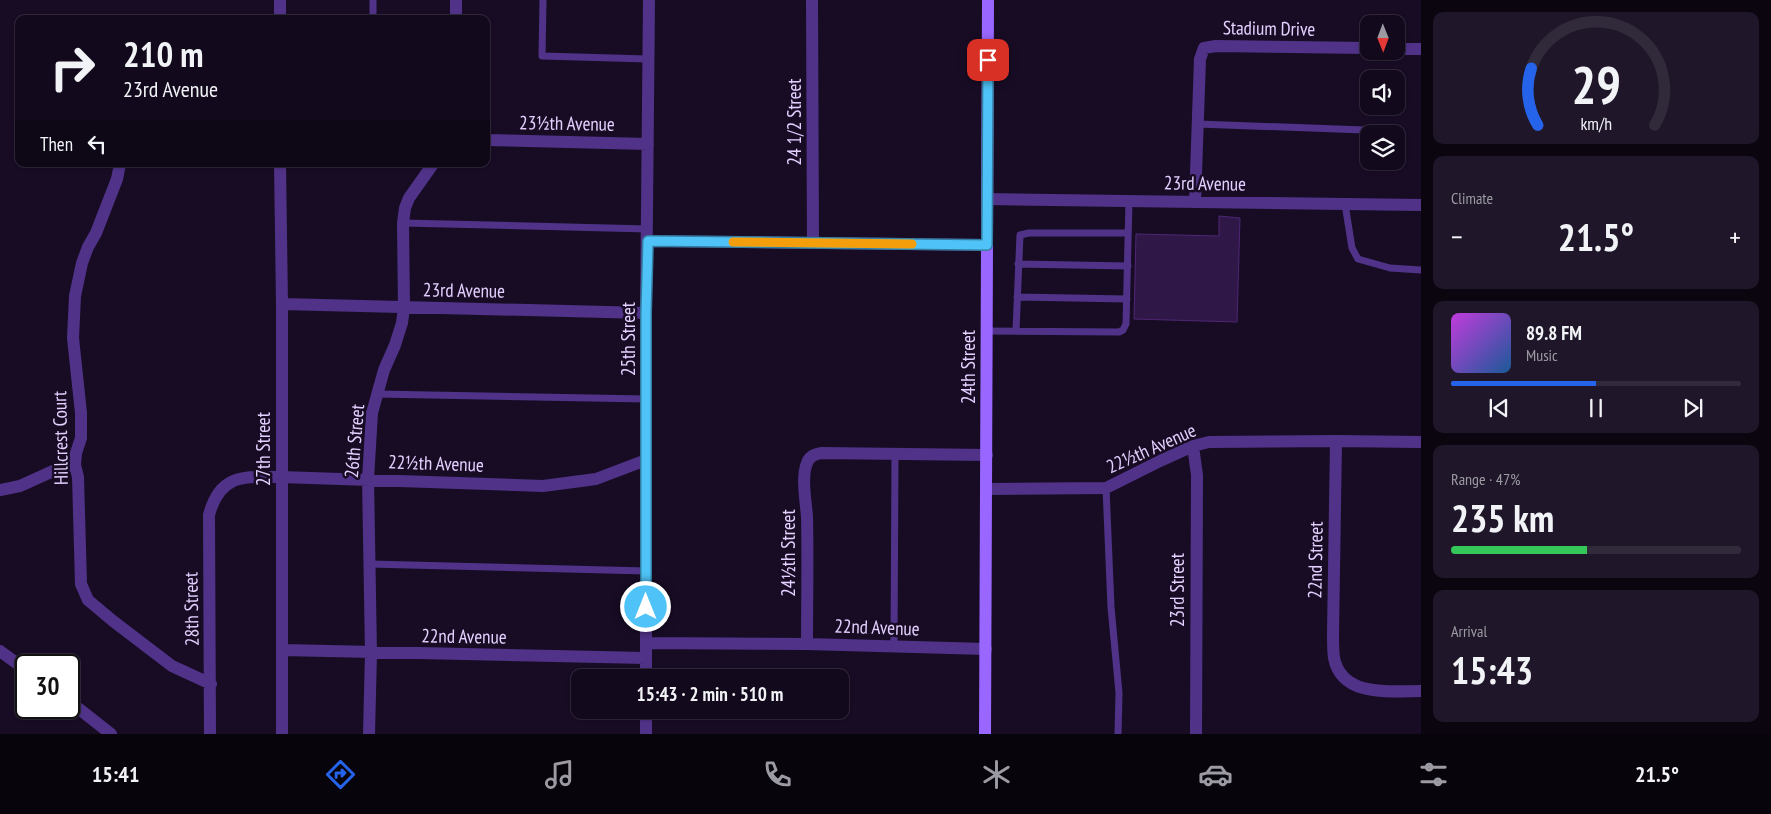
<!DOCTYPE html>
<html lang="en">
<head>
<meta charset="utf-8">
<style>
  body { margin:0; font-family:"PT Sans Narrow",sans-serif; background:#1f1729; color:#f1f3f6; height:100vh; display:flex; flex-direction:column; font-size:19px; white-space:nowrap }
  * { box-sizing:border-box; margin:0 }
  p { font-size:16px; color:#9c9aa3 }
  .icon { flex:none; width:28px; height:28px; fill:none; stroke:currentColor; stroke-width:2; stroke-linecap:round; stroke-linejoin:round }
  .map { position:relative; flex:1; overflow:hidden }
  .details { display:flex; flex-direction:column; gap:12px; padding:12px; background:#0a050f; width:350px }
  .details>* { flex:none }
  .banner { position:absolute; left:15px; top:15px; width:475px; height:152px; border-radius:10px; box-shadow:0 1px 4px #0004,0 0 0 1px #312a3b; background:#12091c; color:#f1f3f6; overflow:hidden }
  .needle { width:32px; rotate:179deg }
  .fabs { position:absolute; left:1360px; top:15px; display:grid; gap:10px }
  .fabs a { display:grid; place-items:center; width:45px; height:45px; border-radius:10px; background:#12091c; box-shadow:0 1px 4px #0004,0 0 0 1px #312a3b; font-size:25px }
  .speed { position:absolute; left:15px; top:654px; display:flex; gap:10px; font-size:25px; font-weight:700; text-align:center }
  .speed>* { display:grid; place-content:center; width:65px; height:65px; border-radius:50%; background:#12091c; box-shadow:0 1px 4px #0004,0 0 0 1px #312a3b; line-height:1 }
  .speed .limit { border:2px solid #111; border-radius:8px; background:#fff; color:#111 }
  .pin { position:absolute; display:grid; place-items:center; width:42px; height:42px; color:#fff; margin:-21px; border-radius:10px; box-shadow:0 2px 8px #0006 }
  .me { position:absolute; width:55px; margin:-28px; rotate:0deg; stroke-linejoin:round; filter:drop-shadow(0 0 4px #0008) }
  .turn { display:flex; align-items:center; gap:18px; height:105px; padding:0 25px; font-size:22px }
  .turn .icon { width:65px; height:65px; stroke-width:2.5 }
  .turn b { display:block; font-size:35px; line-height:42px }
  .then { display:flex; align-items:center; height:48px; padding:0 25px; background:#0003; gap:10px; font-size:19px }
  .big { font-size:38px; font-weight:800; line-height:1.1 }
  .details .tile { flex:1; display:flex; flex-direction:column; justify-content:center; gap:8px; min-width:0; padding:0 18px; border-radius:10px; background:#1f1729 }
  .details .dial { align-items:center; gap:0 }
  .dial svg { height:130px; overflow:visible; fill:none; stroke:#312a3b; stroke-width:7; stroke-linecap:round; text-anchor:middle }
  .dial text { fill:#f1f3f6; stroke:none }
  .song { display:flex; align-items:center; gap:15px }
  .cover { width:60px; height:60px; border-radius:8px; background:linear-gradient(135deg,hsl(290 70% 55%),hsl(210 70% 35%)) }
  .played { height:5px; border-radius:2px; background:linear-gradient(90deg,#2563eb 50%,#312a3b 50%) }
  .keys { display:flex; justify-content:space-around; direction:ltr }
  .heat { display:flex; justify-content:space-between; align-items:center; font-size:28px; direction:ltr }
  .charge { height:8px; border-radius:4px; background:linear-gradient(90deg,#34c759 47%,#312a3b 0) }
  .trip { position:absolute; left:571px; top:669px; width:278px; height:50px; border-radius:10px; background:#12091c; box-shadow:0 1px 4px #0004,0 0 0 1px #312a3b; font-weight:800; line-height:50px; text-align:center }
  .tabs { display:flex; height:80px; justify-content:space-around; align-items:center; background:#07040b; color:#9c9aa3 }
  .tabs .icon { width:35px; height:35px }
  .tabs .on { color:#2563eb }
  .tabs b { font-size:22px; color:#f1f3f6 }
  main { display:flex; flex:1; min-height:0 }
  .map>svg:first-child { display:block }
  .building { fill:#2f1747; stroke:#4e2775 }
  .lines { fill:none; stroke-linecap:round; stroke-linejoin:round }
  .lane { stroke:#503388; stroke-width:7 }
  .street { stroke:#503388; stroke-width:12 }
  .secondary { stroke:#9967ff; stroke-width:12 }
  .route-casing { stroke:#337fa1; stroke-width:12 }
  .route { stroke:#4fc3f7; stroke-width:9 }
  .slow { stroke:#f59e0b; stroke-width:9 }
  .labels { text-anchor:middle; dominant-baseline:central; stroke-width:5; stroke-linejoin:round; paint-order:stroke }
  .street-label { font-size:19px; fill:#e4d0ff; stroke:#180c25 }
</style>
</head>
<body>
<main>
<div class="map">
<svg width="1421" height="734" viewBox="0 0 1421 734">
  <rect width="100%" height="100%" fill="#180c25"/>
  <path class="building" d="M1219 216 1240 218 1237 322 1134 319 1136 234 1219 236Z"/>
  <g class="lines">
    <path class="lane" d="M373 0V19
      M543 0 542 56 648 59
      M1198 124 1364 130
      M1345 204 1352 248 1358 259 1390 268 1421 270
      M403 223 648 229
      M1018 264 1128 266
      M1017 297 1127 299
      M987 331 1119 332 1123 330 1126 324 1129 201
      M1016 331 1020 235 1029 233H1128
      M377 394 646 399
      M1106 488 1111 607 1119 693 1118 734
      M369 564 646 571
      M894 647 895 454"/>
    <path class="street" d="M456 0V19
      M812 0 813 243
      M280 19V0
      M1396 49H1421
      M486 140 648 144
      M120 164 117 179 96 233 88 247 82 263 75 296 73 338 81 413V438L76 453 75 465 78 477 81 584 88 600 113 621 172 666 211 684
      M280 164 282 304V734
      M987 199 1421 205
      M1195 202 1200 59 1204 48 1216 46 1369 48
      M648 241 987 245
      M282 304 646 313
      M1336 441 1333 634C1333 642 1333 651 1334 658 1342 698 1391 691 1421 691
      M1193 446 1197 475 1196 734
      M986 489 1106 488 1160 461 1193 446 1209 442 1336 441 1421 442
      M0 490 20 486 62 467 75 465
      M646 643 807 644 986 649
      M807 644C807 602 808 559 807 517 806 502 801 477 807 463 809 456 815 454 822 453L987 455
      M282 650 646 658
      M0 651 26 670
      M646 678V313L649 0
      M69 701 111 734
      M646 710V734
      M210 734 209 515C220 473 244 477 281 477L543 486 596 479 646 460
      M369 734 371 653 368 479 372 413 384 370 395 345 402 323 404 308 403 223 405 208 409 198 433 164"/>
    <path class="secondary" d="M985 734 988 0"/>
  </g>
  <g class="lines">
    <g class="route-casing">
      <path id="route" d="M646 607V313L648 241 987 245 988 60"/>
    </g>
    <use href="#route" class="route"/>
    <path class="slow" d="M733 242 912 244"/>
  </g>
  <g class="labels">
    <g class="street-label">
      <text transform="translate(1269 28) rotate(1)">Stadium Drive</text>
      <text transform="translate(794 122) rotate(-90)">24 1/2 Street</text>
      <text transform="translate(567 123) rotate(1)">23½th Avenue</text>
      <text transform="translate(1205 183) rotate(1)">23rd Avenue</text>
      <text transform="translate(464 290) rotate(1)">23rd Avenue</text>
      <text transform="translate(628 339) rotate(-90)">25th Street</text>
      <text transform="translate(968 367) rotate(-90)">24th Street</text>
      <text transform="translate(60 438) rotate(-91)">Hillcrest Court</text>
      <text transform="translate(354 441) rotate(-85)">26th Street</text>
      <text transform="translate(1151 448) rotate(-24)">22½th Avenue</text>
      <text transform="translate(263 449) rotate(-90)">27th Street</text>
      <text transform="translate(436 463) rotate(2)">22½th Avenue</text>
      <text transform="translate(788 553) rotate(-90)">24½th Street</text>
      <text transform="translate(1315 560) rotate(-89)">22nd Street</text>
      <text transform="translate(1177 590) rotate(-90)">23rd Street</text>
      <text transform="translate(191 609) rotate(-91)">28th Street</text>
      <text transform="translate(877 627) rotate(2)">22nd Avenue</text>
      <text transform="translate(464 636) rotate(1)">22nd Avenue</text>
    </g>
  </g>
</svg>
<div class="fabs">
<a><svg class="needle" viewBox="-14 -14 28 28"><path d="M0-13l5 13h-10z" fill="#e53935"/><path d="M0 13l5-13h-10z" fill="#9c9aa3"/></svg></a>
<a><svg class="icon" aria-label="sound" viewBox="0 0 24 24"><path d="M4 9h4l5-4v14l-5-4H4zM17 9q2 3 0 6"/></svg></a>
<a><svg class="icon" aria-label="layers" viewBox="0 0 24 24"><path d="M12 4l9 5-9 5-9-5zM3 14l9 5 9-5"/></svg></a>
</div>
<div class="speed"><div class="limit">30</div></div>
<div class="pin" style="left:988px;top:60px;background:#d93025"><svg class="icon" aria-label="arrive" viewBox="0 0 24 24"><path d="M6 21V4h12l-3 4 3 4H6"/></svg></div>
<svg class="me" style="left:646px;top:607px" viewBox="-20 -20 40 40"><circle r="17" fill="#4fc3f7" stroke="#fff" stroke-width="3"/><path d="M0-11L8 9 0 5-8 9z" fill="#fff"/></svg>
<div class="trip">15:43 · 2 min · 510 m</div>
<div class="banner">
<div class="turn"><svg class="icon" aria-label="right" viewBox="0 0 24 24"><path d="M7 20v-9h11M14 6l5 5-5 5"/></svg><div><b>210 m</b>23rd Avenue</div></div>
<div class="then">Then<svg class="icon" aria-label="left" viewBox="0 0 24 24"><path d="M17 20v-9H6M10 6l-5 5 5 5"/></svg></div>
</div>
</div>
<section class="details">
<div class="tile dial"><svg viewBox="0 0 100 80">
<path d="M14 69A42 42 0 1 1 86 69"/>
<path d="M14 69A42 42 0 0 1 10 34" stroke="#2563eb"/>
<text x="50" y="56" font-size="32" font-weight="700">29</text>
<text x="50" y="72" font-size="11">km/h</text>
</svg></div>
<div class="tile"><p>Climate</p>
<div class="heat"><a>−</a><b class="big">21.5°</b><a>+</a></div>
</div>
<div class="tile">
<div class="song"><i class="cover"></i><div><b>89.8 FM</b><p>Music</p></div></div>
<div class="played"></div>
<div class="keys"><svg class="icon" aria-label="previous" viewBox="0 0 24 24"><path d="M18 5L8 12l10 7zM5 5v14"/></svg><svg class="icon" aria-label="pause" viewBox="0 0 24 24"><path d="M8 5v14M16 5v14"/></svg><svg class="icon" aria-label="next" viewBox="0 0 24 24"><path d="M6 5l10 7-10 7zM19 5v14"/></svg></div>
</div>
<div class="tile"><p>Range · 47%</p><b class="big">235 km</b><div class="charge"></div></div>
<div class="tile"><p>Arrival</p><b class="big">15:43</b></div>
</section>
</main>
<nav class="tabs">
<b>15:41</b>
<svg class="icon on" aria-label="directions" viewBox="0 0 24 24"><path d="M12 3l9 9-9 9-9-9zM9 14v-3h6M13 9l2 2-2 2"/></svg>
<svg class="icon" aria-label="music" viewBox="0 0 24 24"><path d="M9 18V5l10-2v13"/><circle cx="6" cy="18" r="3"/><circle cx="16" cy="16" r="3"/></svg>
<svg class="icon" aria-label="phone" viewBox="0 0 24 24"><path d="M5 4h4l2 5-3 2q2 4 5 5l2-3 5 2v4C11 20 4 13 5 4z"/></svg>
<svg class="icon" aria-label="climate" viewBox="0 0 24 24"><path d="M12 3v18M4 7l16 10M4 17L20 7"/></svg>
<svg class="icon" aria-label="car" viewBox="0 0 24 24"><path d="M5 17H2v-5l4-1 3-4h7l3 4 3 1v5h-3M9 17h6M6 11h13"/><circle cx="7" cy="17" r="2"/><circle cx="17" cy="17" r="2"/></svg>
<svg class="icon" aria-label="filters" viewBox="0 0 24 24"><path d="M4 7h16M4 17h16"/><circle cx="9" cy="7" r="2"/><circle cx="15" cy="17" r="2"/></svg>
<b>21.5°</b>
</nav>
</body>
</html>
